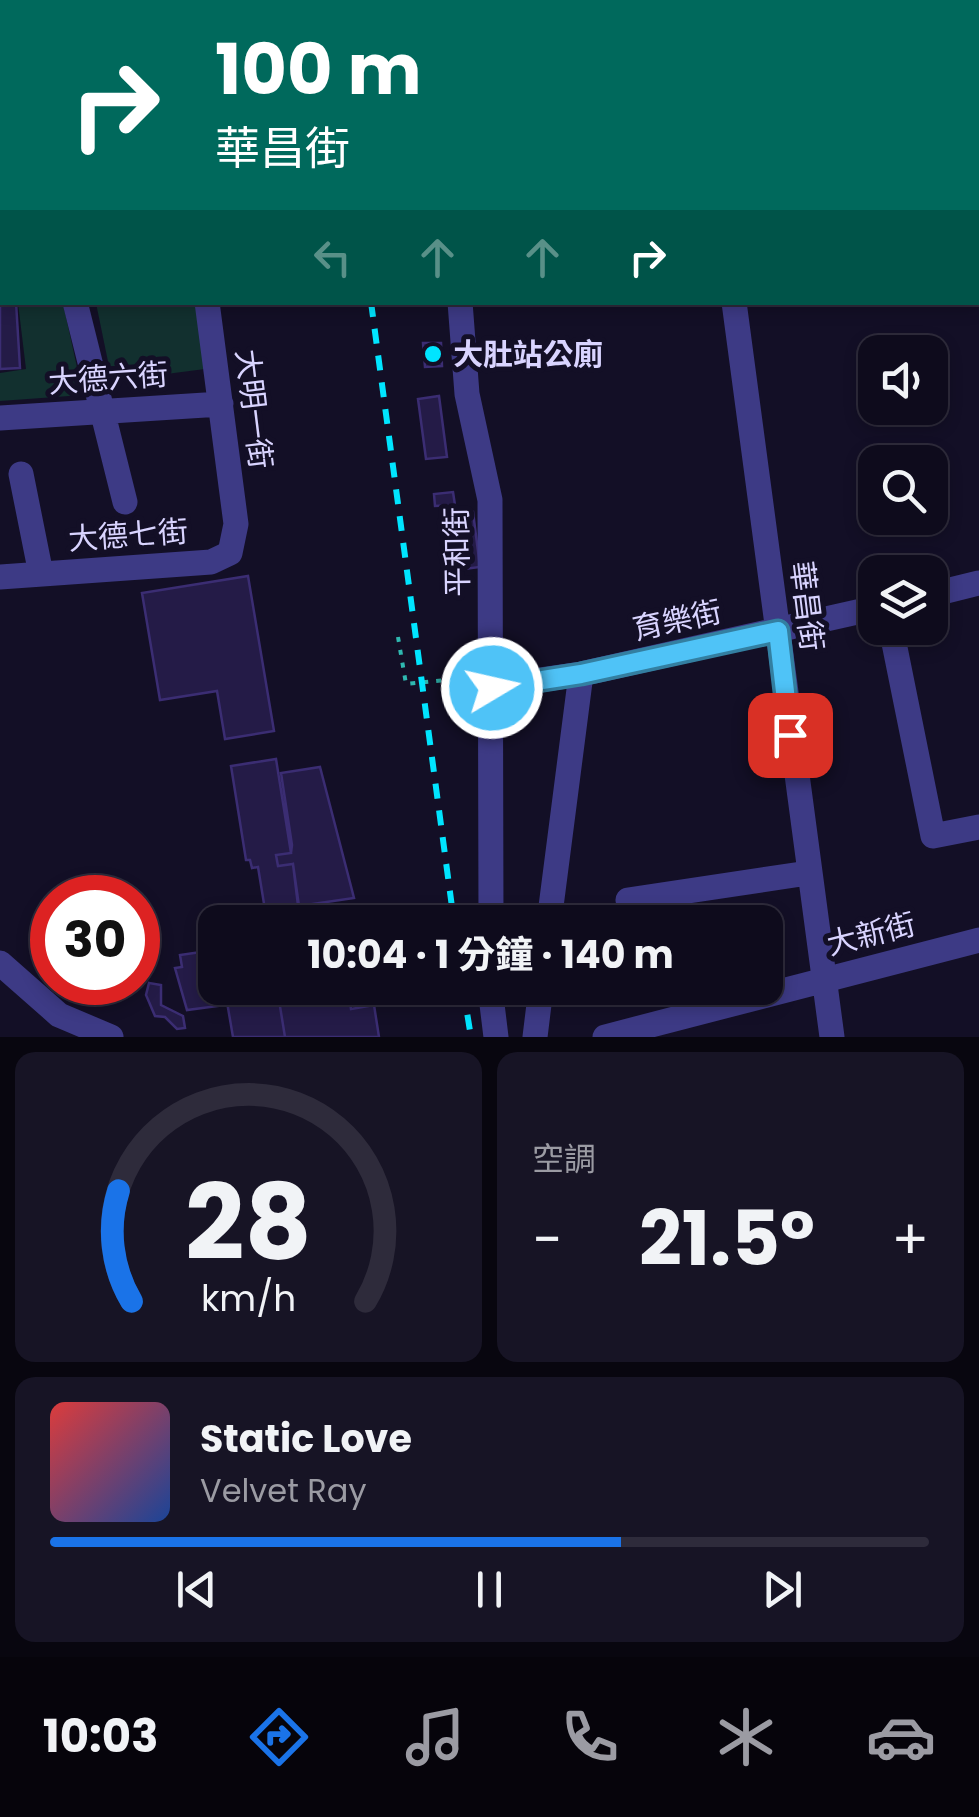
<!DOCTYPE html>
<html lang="zh-TW">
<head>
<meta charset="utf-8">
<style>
  body { margin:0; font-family:Poppins,"Noto Sans TC",sans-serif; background:#171425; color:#f1f3f6; height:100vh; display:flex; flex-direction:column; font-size:38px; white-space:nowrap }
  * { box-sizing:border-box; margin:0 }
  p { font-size:32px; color:#9b9ba3 }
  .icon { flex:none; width:55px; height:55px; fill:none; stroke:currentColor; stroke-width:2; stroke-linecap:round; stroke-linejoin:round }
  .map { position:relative; height:1037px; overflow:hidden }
  .sheet { display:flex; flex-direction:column; gap:15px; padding:15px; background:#08060f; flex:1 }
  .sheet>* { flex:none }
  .hud { position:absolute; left:0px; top:0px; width:980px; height:305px; box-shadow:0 5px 15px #0003,0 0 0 2px #2e2b3b; background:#00695c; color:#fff; overflow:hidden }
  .buttons { position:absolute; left:858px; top:335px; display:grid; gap:20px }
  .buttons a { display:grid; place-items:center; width:90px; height:90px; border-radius:20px; background:#0e0b1c; box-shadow:0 5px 15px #0003,0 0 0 2px #2e2b3b; font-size:50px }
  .speed { position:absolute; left:30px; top:875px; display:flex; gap:20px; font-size:50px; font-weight:700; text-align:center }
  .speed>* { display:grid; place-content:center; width:130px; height:130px; border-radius:50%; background:#0e0b1c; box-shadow:0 5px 15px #0003,0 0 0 2px #2e2b3b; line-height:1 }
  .speed .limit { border:15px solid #d22; background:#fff; color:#111 }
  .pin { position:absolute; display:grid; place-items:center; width:85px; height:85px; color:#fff; margin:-42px; border-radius:20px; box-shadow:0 5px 15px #0006 }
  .me { position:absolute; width:110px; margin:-55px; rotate:81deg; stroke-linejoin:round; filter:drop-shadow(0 0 8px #0008) }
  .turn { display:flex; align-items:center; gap:35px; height:210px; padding:0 50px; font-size:45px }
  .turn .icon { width:130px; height:130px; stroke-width:2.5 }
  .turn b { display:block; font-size:70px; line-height:85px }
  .lanes { display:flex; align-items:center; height:95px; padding:0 50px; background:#0003; justify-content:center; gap:50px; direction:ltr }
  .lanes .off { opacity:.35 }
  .big { font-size:75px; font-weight:700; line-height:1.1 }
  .sheet .widget { flex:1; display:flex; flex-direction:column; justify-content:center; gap:15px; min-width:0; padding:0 35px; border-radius:20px; background:#171425 }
  .sheet .dial { align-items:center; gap:0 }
  .dial svg { height:260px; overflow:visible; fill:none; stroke:#2e2b3b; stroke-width:7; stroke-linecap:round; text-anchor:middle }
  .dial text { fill:#f1f3f6; stroke:none }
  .song { display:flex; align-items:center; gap:30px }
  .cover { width:120px; height:120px; border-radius:15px; background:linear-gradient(135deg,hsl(0 70% 55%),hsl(220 70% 35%)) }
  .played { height:10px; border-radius:5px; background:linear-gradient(90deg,#1a73e8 65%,#2e2b3b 65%) }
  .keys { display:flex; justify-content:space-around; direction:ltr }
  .heat { display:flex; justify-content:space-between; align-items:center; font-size:55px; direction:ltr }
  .sheet .tiles { flex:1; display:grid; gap:15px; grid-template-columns:1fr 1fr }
  .widget:last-child { grid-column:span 2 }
  .trip { position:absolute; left:198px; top:905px; width:585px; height:100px; border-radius:20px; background:#0e0b1c; box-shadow:0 5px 15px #0003,0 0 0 2px #2e2b3b; font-weight:700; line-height:100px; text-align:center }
  .tabs { display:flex; height:160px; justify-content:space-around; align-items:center; background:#06040b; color:#9b9ba3 }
  .tabs .icon { width:70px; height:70px }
  .tabs .current { color:#1a73e8 }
  .tabs b { font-size:45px; color:#f1f3f6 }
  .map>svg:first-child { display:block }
  .green { fill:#12302f }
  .building { fill:#241b47; stroke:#3b2d73; stroke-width:2.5 }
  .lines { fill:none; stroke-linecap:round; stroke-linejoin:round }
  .path { stroke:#2fb8b0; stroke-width:4; stroke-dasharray:5 8; stroke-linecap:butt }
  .minor { stroke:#3d3a85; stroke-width:25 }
  .rail { stroke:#00e5ff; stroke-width:6; stroke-dasharray:15 12; stroke-linecap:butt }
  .route-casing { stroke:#337fa1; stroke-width:25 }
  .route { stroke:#4fc3f7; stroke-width:18 }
  .poi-dot { fill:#00e5ff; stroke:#130f26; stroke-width:4 }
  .labels { text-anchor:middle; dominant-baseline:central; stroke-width:10; stroke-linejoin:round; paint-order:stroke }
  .poi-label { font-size:30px; font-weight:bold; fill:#d9d4ff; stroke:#130f26; text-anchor:start }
  .street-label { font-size:30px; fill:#d9d4ff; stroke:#130f26 }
</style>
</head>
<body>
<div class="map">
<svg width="979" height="1037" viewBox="0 0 979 1037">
  <rect width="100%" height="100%" fill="#130f26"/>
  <path class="green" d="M18 303H63L83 395 0 401V373L26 369Z
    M96 303H196L205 369 112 381Z"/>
  <path class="building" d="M0 276 2 302H16L20 368 0 369Z
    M423 343H441L442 366 425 367Z
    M439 396 447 457 426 459 418 399Z
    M453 492 455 505 435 506 434 494Z
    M473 512 480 567 448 571 441 516Z
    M248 576 274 731 225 739 217 691 160 700 142 593Z
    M276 759 291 853 276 855 278 866 293 864 300 922H267L258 867 252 868 250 860H246L231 766Z
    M320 767 354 898 299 906 293 864 278 866 276 855 291 853 292 845 281 773Z
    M215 950 218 1006 187 1010 175 968 182 967 180 955Z
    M149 983 161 985V1005L183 1016 185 1028 177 1029 165 1017 155 1016 146 995Z
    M277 988H348L351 1009 374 1005 379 1037H285Z
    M278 994 285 1037H233L227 1002Z"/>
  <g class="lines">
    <path class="path" d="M398 637 406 684 467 678"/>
    <path class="minor" d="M1 0 2 7
      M166 0 167 2
      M438 0 439 2
      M694 0V2
      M924 0 925 2
      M978 35H979
      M0 122H2
      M978 209 979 215
      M0 268H2
      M75 302 125 502
      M460 302 467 394 490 500 491 922
      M734 302 832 1037
      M0 418 221 404
      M21 474 41 574
      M0 577 211 562 230 553 236 524 207 302
      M930 595 979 583
      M891 628 933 836 979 827
      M491 687 581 674 875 608
      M628 900 808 873
      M549 922 581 674
      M0 963 59 1015 111 1037
      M490 988 496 1037
      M535 1037 541 988
      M605 1037 979 940"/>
    <path class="rail" d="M333 0 334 2
      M371 302 454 922
      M463 988 471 1037"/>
  </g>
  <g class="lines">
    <g class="route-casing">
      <path id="route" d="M492 688 581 674 778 631 790 735"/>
    </g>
    <use href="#route" class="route"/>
  </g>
  <circle class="poi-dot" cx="433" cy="354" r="10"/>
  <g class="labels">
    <g class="poi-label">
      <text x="453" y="354">大肚站公廁</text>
    </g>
    <g class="street-label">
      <text transform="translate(108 378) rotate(-4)">大德六街</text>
      <text transform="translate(254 409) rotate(83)">大明一街</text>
      <text transform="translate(128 535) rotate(-4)">大德七街</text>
      <text transform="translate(457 552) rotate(-91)">平和街</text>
      <text transform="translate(807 606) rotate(83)">華昌街</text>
      <text transform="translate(677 620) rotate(-12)">育樂街</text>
      <text transform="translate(871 934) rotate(-14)">大新街</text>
    </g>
  </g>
</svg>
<div class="buttons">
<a><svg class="icon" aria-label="sound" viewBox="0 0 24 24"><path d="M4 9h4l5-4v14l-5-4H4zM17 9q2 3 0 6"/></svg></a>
<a><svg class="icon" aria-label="search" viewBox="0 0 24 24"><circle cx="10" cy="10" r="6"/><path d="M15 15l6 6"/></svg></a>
<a><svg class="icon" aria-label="layers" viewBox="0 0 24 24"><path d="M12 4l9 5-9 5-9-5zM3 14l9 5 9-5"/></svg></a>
</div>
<div class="speed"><div class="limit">30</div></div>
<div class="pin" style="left:790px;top:735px;background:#d93025"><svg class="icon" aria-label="arrive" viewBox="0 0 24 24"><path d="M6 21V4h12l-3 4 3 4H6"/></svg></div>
<svg class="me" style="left:492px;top:688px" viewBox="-20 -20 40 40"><circle r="17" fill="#4fc3f7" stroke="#fff" stroke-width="3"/><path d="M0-11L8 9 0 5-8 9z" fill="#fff"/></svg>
<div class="trip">10:04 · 1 分鐘 · 140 m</div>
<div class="hud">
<div class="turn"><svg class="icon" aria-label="right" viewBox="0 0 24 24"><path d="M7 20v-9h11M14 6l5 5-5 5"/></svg><div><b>100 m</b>華昌街</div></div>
<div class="lanes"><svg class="icon off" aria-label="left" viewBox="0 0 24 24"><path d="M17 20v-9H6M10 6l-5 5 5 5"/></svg><svg class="icon off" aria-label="ahead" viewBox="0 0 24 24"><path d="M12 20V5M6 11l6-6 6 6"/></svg><svg class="icon off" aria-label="ahead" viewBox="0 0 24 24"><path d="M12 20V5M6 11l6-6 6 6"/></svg><svg class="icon" aria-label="right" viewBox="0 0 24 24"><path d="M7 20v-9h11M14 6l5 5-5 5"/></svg></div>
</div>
</div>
<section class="sheet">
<div class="tiles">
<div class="widget dial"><svg viewBox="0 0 100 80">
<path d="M14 69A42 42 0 1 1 86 69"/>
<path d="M14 69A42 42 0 0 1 10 35" stroke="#1a73e8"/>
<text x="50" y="56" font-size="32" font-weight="700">28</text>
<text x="50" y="72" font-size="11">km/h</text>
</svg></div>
<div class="widget"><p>空調</p>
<div class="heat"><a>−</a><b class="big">21.5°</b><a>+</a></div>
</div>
<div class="widget">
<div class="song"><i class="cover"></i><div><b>Static Love</b><p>Velvet Ray</p></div></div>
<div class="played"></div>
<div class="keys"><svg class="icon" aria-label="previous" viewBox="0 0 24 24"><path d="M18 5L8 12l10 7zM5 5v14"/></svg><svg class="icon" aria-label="pause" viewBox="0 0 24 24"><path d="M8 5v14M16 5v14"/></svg><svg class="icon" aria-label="next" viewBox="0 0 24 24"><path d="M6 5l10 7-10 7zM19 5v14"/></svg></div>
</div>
</div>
</section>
<nav class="tabs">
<b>10:03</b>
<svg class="icon current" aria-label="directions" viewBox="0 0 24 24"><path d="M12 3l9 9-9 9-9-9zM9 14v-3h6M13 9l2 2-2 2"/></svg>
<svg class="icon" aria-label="music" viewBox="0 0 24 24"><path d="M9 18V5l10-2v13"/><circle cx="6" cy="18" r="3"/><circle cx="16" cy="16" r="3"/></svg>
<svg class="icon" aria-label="phone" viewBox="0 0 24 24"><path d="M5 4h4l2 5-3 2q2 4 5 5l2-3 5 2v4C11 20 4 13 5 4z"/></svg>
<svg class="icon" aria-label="climate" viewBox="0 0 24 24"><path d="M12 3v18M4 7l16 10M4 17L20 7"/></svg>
<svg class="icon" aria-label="car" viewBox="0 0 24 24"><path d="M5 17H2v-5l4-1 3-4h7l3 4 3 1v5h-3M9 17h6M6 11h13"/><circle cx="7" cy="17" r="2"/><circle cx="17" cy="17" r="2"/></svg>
</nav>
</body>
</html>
